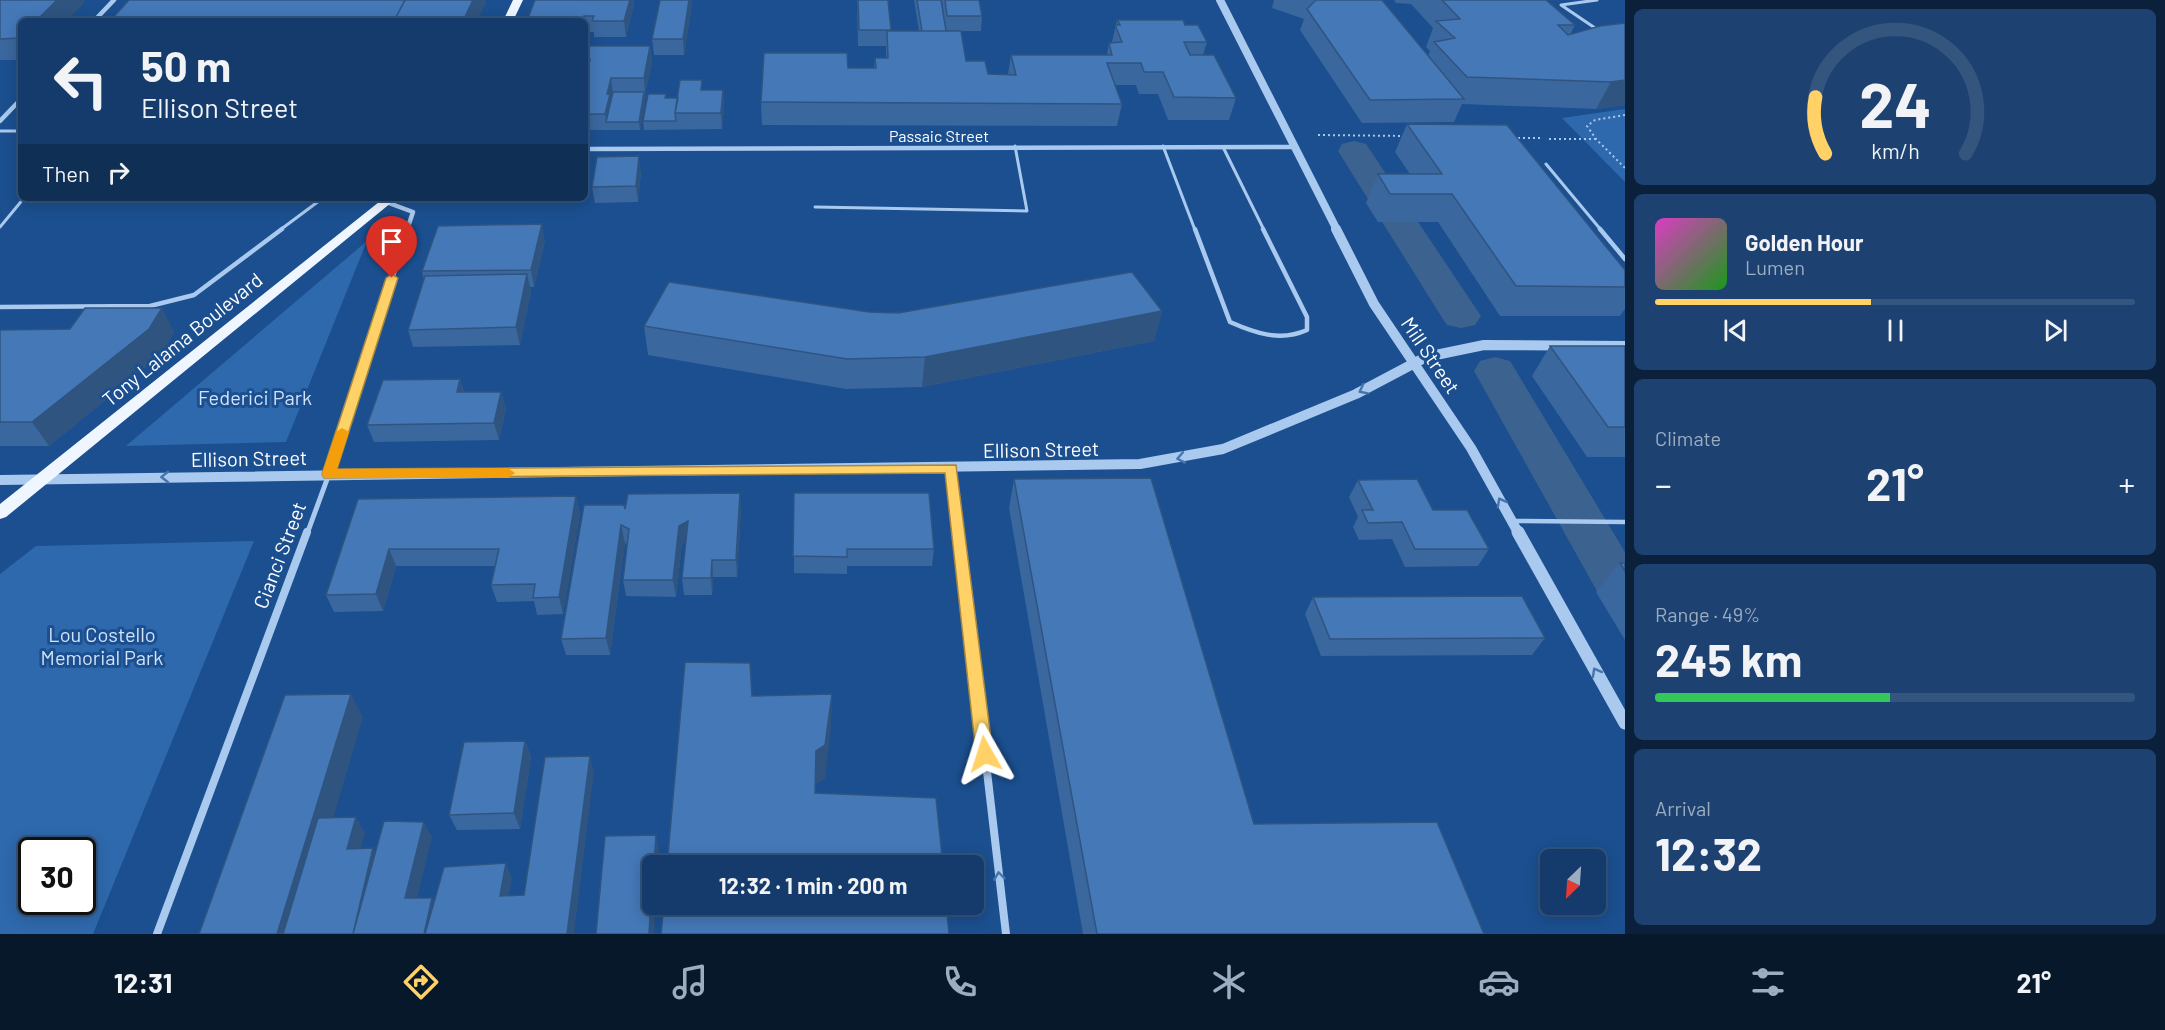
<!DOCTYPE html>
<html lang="en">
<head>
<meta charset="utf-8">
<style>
  body { margin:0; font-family:Barlow,sans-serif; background:#1d4271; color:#f1f3f6; height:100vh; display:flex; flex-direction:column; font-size:22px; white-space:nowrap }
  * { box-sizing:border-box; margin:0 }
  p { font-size:20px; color:#9dadc1 }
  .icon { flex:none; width:33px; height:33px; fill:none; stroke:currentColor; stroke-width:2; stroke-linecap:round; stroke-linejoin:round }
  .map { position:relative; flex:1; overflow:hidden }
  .panel { display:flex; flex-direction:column; gap:9px; padding:9px; background:#0b203b; width:540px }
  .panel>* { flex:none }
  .guide { position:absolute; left:18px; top:18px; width:570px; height:183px; border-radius:9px; box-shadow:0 3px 15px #0003,0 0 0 2px #33557e; background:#143b6b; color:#f1f3f6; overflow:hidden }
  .needle { width:39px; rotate:205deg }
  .controls { position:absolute; left:1540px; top:849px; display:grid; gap:12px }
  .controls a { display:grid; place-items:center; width:66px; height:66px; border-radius:9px; background:#143b6b; box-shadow:0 3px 15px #0003,0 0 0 2px #33557e; font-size:30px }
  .speed { position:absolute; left:18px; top:837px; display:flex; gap:12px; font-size:30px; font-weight:700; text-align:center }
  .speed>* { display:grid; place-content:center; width:78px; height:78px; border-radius:50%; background:#143b6b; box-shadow:0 3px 15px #0003,0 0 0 2px #33557e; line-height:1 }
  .speed .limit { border:3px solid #111; border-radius:9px; background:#fff; color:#111 }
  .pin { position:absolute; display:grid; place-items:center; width:51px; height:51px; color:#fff; margin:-62px -26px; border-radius:50% 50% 50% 0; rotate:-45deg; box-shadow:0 0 6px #0007 }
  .pin .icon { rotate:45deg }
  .me { position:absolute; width:66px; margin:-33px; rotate:354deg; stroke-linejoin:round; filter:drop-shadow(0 0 4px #0008) }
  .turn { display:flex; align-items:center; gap:21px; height:126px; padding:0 24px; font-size:27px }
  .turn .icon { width:78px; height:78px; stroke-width:2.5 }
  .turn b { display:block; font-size:42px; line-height:51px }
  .then { display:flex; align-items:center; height:57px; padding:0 24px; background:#0003; gap:12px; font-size:22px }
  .big { font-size:45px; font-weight:700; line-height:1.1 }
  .panel .widget { flex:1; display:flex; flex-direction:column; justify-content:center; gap:9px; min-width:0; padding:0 21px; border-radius:9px; background:#1d4271 }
  .panel .dial { align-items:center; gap:0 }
  .dial svg { height:156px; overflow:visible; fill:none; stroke:#33557e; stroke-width:7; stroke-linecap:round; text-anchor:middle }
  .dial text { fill:#f1f3f6; stroke:none }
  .song { display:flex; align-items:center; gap:18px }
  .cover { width:72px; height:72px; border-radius:9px; background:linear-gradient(135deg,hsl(310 70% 55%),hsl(120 70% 35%)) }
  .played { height:6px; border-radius:3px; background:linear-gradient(90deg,#ffd166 45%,#33557e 45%) }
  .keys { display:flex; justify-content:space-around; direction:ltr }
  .heat { display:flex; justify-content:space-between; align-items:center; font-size:33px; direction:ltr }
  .charge { height:9px; border-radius:4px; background:linear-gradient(90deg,#34c759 49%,#33557e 0) }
  .trip { position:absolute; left:642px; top:855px; width:342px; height:60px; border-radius:9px; background:#143b6b; box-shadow:0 3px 15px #0003,0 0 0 2px #33557e; font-weight:700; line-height:60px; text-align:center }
  .tab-bar { display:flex; height:96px; justify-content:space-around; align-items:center; background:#08182b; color:#9dadc1 }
  .tab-bar .icon { width:42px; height:42px }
  .tab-bar .active { color:#ffd166 }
  .tab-bar b { font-size:27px; color:#f1f3f6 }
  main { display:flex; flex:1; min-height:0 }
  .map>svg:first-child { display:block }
  .green { fill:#2e69ad; fill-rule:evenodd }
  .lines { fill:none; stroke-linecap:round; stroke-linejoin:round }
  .canal { fill:#3c6290; fill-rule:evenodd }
  .path { stroke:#a9c9ee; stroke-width:2; stroke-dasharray:2 3; stroke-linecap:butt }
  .service-far1 { stroke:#a9c9ee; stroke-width:3 }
  .service { stroke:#a9c9ee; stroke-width:4.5 }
  .minor-far2 { stroke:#a9c9ee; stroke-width:4.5 }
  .minor-far1 { stroke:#a9c9ee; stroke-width:5 }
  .minor { stroke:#a9c9ee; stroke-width:8 }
  .tertiary-far2 { stroke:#a9c9ee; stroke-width:8 }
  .tertiary-far1 { stroke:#a9c9ee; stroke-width:10 }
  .tertiary { stroke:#a9c9ee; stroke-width:13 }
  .primary { fill:#f0f6ff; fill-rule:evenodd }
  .wall { fill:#3a679d }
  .shaded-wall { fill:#305480 }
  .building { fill:#4478b7; stroke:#305480; stroke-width:1.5 }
  .oneway { stroke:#4674ac }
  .route { fill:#ffd166; stroke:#a68842; stroke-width:1.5 }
  .slow { fill:#f59e0b }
  .labels { text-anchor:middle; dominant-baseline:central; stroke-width:6; stroke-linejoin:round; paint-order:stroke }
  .far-street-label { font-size:16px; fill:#fff; stroke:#1b4f8f }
  .street-label { font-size:20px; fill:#fff; stroke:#1b4f8f }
  .park-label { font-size:20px; fill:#cfe3fa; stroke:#1b4f8f }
</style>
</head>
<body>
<main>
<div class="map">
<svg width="1625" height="934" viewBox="0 0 1625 934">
  <rect width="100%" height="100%" fill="#1b4f8f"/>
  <path class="green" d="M1625 109V182L1562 118Z
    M367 241 286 442 126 446Z
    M254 541 93 934H0V574L36 546ZM82 850V902H32V850Z"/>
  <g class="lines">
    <path class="canal" d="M1354 141 1366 144 1481 316 1475 325 1461 328 1447 325 1441 316 1338 151 1342 144Z
      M1495 357 1510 361 1625 552V615L1607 609 1474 371 1480 361Z"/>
    <path class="path" d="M1625 115 1595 120 1587 126 1596 139 1625 168
      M1318 135 1406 136
      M1513 138H1541
      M1549 139H1596"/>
    <path class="service-far1" d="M1597 0 1561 5 1598 30
      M0 131H21
      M1163 146 1195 230
      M1223 147 1264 230
      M1546 164 1601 230
      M815 207 1027 211 1015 146
      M0 227 24 198
      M280 230 323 198"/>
    <path class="service" d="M1195 229 1230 322C1255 333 1280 342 1307 330V317L1263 229
      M1600 229 1625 259
      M0 307 150 306 194 295 282 229
      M1512 521 1625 522"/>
    <path class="minor-far2" d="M94 21 114 0
      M0 121 21 99
      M585 149 1294 147
      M386 202 413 212 407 230"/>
    <path class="minor-far1" d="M951 468 959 534
      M307 534 329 474 408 229"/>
    <path class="minor" d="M959 532 1006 934
      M157 934 307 532"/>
    <path class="tertiary-far2" d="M1220 0 1337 230"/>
    <path class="tertiary-far1" d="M1336 229 1374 304 1471 448 1519 534
      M0 480 1140 464 1223 449 1356 394 1426 357 1484 345 1625 346"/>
    <path class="tertiary" d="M1518 532 1625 723"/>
    <path class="primary" d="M513 0H523L513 21H503Z
      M384 198H397L6 517 0 519V504Z"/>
  </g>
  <path class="wall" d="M0 0 85 2 21 21V60H0Z
    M660 0H692V4L684 55H654L652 39Z
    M857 0H888L891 31H919L914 0H941L944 16 942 0H979L982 16 981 31H961L966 61 988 74H1008L1011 55H1107L1109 43 1112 42 1117 20 1185 25 1207 42 1203 55 1236 98 1229 120H1168L1158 94H1139L1136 85H1115L1122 104 1117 126 762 125 761 102 848 68H874L875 58H886V46H858Z
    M1274 0H1382L1428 56 1430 51 1426 47 1433 28 1411 4 1396 3 1394 0H1546L1575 25 1570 35 1600 26 1625 105 1596 109 1462 104 1454 122 1362 123 1300 30 1304 19 1272 8Z
    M634 4 626 37H594V32H587L585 37V21H527Z
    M585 46H650L652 62 645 94V100L640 130H585Z
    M703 90H723L724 106 722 129 644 130 643 121 666 94V98H678Z
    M1407 124 1625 270V309L1620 316H1500L1438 222H1378L1366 203 1378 174H1410L1395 152Z
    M641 173 638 202 595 203 592 187Z
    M545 241 534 287H530L531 291 520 345 413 347 408 330 424 280 422 271Z
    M1162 311 1154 341 922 387 846 389 648 355 644 326 869 312Z
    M0 330 174 332 162 354 49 446H0Z
    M1550 346H1625V457H1587L1532 376Z
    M460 379 464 392H501L506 409 499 440 374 442 367 425Z
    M1014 479 1254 824 1484 934H1083L1009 508Z
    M1358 480 1433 510 1489 549 1478 566 1405 567 1392 539 1359 540 1353 527 1358 517 1349 497Z
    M794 493 934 549 932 566H847V574L794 573Z
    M576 496 580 514 563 614 537 615 534 601 497 602 491 585 496 566H396L383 611 334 612 326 595 358 499Z
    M625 508 741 510 737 577H713L712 595H684L682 578 686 541 682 544 676 597 626 596 623 580 627 544 625 543 610 655H566L561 639Z
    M1620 563H1625V640L1596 592Z
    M1313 597 1545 638 1532 655 1321 656 1305 614Z
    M525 741 531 757 520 829 457 830 449 815Z"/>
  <path class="shaded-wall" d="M57 0H84L85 2 67 21H36Z
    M473 0H485L486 3 477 21H463Z
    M630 0H634V4L626 37 624 21Z
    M689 0H692V4L684 55 683 39Z
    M584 16 587 32 585 37V21H583Z
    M650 46 652 62 645 94 644 78Z
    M611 78 613 94 606 122 605 114 607 94Z
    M1625 80V105L1596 109 1611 82Z
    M723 90 724 106 722 129 721 113Z
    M644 92 645 100 640 130 639 122Z
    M639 156 641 173 638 202 636 186Z
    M542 224 545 241 534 287 531 270Z
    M527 274 531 291 520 345 516 327Z
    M162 308 174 332 162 354 49 446 32 422Z
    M1162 311 1154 341 922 387 925 357Z
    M460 379 465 397 457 392Z
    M501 392 506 409 499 440 494 423Z
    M740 493 741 510 737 577 736 560Z
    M576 496 580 514 563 614 559 597Z
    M688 521 690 538 682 544 676 597 673 580 679 526Z
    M621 525 625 543 610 655 606 638Z
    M389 549 396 566 383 611 376 594Z
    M712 560 713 577 712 595 711 578Z
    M351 694 363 717 299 934H277Z
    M832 694 831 728 825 779 816 784V751Z
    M525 741 531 757 520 829 514 813Z
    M590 756 594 772 574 934H567Z
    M356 817 365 833 357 864 347 849Z
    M424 822 432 837 414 912 405 898Z
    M656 835 659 850 658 866H654Z
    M373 848 382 863 353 934Z
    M506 863 512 878 506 911 500 896Z
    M652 884V904H656L654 934H649Z
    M432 898 440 913 435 934H424Z"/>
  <path class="building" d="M0 0H57L36 21H21V36L19 38 0 39Z
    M129 0H405L394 21H110Z
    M405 0H473L463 21H394Z
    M535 0H630L624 21H592L594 16H584L583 21H527Z
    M660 0H689L683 39H652Z
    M858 0H888L891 30H859Z
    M917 0H941L946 31H922Z
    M945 0H979L982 16H947Z
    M1316 0H1382L1464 99 1370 100 1307 9Z
    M1442 0H1546L1575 25H1558L1568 35 1600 26 1625 23V80L1611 82 1467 77 1434 42 1455 38 1436 21 1460 19Z
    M1117 20H1183L1185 25H1198L1207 42H1184L1190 55H1214L1236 98 1174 97 1163 72H1144L1141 63H1107L1122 104 761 102 764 53H847L848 68H876L875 58H888L887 31H961L966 61H985L988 74 1016 75 1011 55H1112L1109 43 1122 42 1115 25H1120Z
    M585 46H650L644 78H611L607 94H610L605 114H585V61H590V59H585Z
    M680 80H702L701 90H723L721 113H675Z
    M613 92H644L639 122H606Z
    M648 94H666L665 98H678L675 113 676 121H643Z
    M1407 124 1507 125 1625 270V287L1516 286 1452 194H1390L1378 174H1442Z
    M639 156 636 186 592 187 597 157Z
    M542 224 531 270 422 271 438 226Z
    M1132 272 1162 311 925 357 847 359 644 326 669 282 869 312 898 313Z
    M527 274 516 327 408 330 425 276Z
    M85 308H162L149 329 32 422H0V330L70 329Z
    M1550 346H1625V427H1608Z
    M460 379 457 392H501L494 423 367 425 383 380Z
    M1151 478 1254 824 1437 822 1484 934H1097L1014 479Z
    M1417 479 1433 510H1467L1489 549H1415L1402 522 1368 523 1362 510H1373L1358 480Z
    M740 493 736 560H712L711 578H682L688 521 679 526 673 580H623L629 529 621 525 606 638 561 639 584 505H624L625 509 628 494Z
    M794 493H929L934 549H847V557L793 556Z
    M576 496 559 597 533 598 535 584 491 585 499 549H389L376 594 326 595 358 499Z
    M1620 563H1625V571Z
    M1522 596 1545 638 1330 639 1313 597Z
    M685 662 750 663 752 696 832 694 825 745 816 751 815 793 936 798 943 866H667Z
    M351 694 277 934H199L285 695Z
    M525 741 514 813 449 815 464 742Z
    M590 756 567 934H425L444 867 506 863 500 896 524 895 545 757Z
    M356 817 347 849 373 848 353 934H283L318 818Z
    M384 821 424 822 405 898H432L424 934H353Z
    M656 835 654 866H652V884L649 934H596L605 836Z
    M664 904H946L949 934H661Z"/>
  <defs><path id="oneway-chevron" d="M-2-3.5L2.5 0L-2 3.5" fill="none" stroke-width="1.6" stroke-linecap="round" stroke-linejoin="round" transform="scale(1.5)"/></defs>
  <g class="oneway">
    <use href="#oneway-chevron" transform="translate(1363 390) rotate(153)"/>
    <use href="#oneway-chevron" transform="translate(1181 458) rotate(169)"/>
    <use href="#oneway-chevron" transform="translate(165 477) rotate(179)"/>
    <use href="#oneway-chevron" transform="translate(1501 502) rotate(-119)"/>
    <use href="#oneway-chevron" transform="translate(1596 672) rotate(-119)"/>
    <use href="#oneway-chevron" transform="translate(999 876) rotate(-97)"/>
  </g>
  <path class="route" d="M392 274 398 278 337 469 956 465 993 754 991 760 985 762 979 760 976 754 945 473 324 478 322 474 386 278Z"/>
  <path class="slow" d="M342 428 349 432 337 469 508 468 515 473 508 478H324L322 474 336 432Z"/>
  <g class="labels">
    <g class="far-street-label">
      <text x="939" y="135">Passaic Street</text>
    </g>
    <g class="street-label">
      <text transform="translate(182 339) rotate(-39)">Tony Lalama Boulevard</text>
      <text transform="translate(1431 355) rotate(56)">Mill Street</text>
      <text transform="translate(1041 449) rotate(-1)">Ellison Street</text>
      <text transform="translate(249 458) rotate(-1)">Ellison Street</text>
      <text transform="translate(279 555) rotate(-69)">Cianci Street</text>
    </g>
    <g class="park-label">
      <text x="255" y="397">Federici Park</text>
      <text x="102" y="634">Lou Costello<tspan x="102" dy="23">Memorial Park</tspan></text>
    </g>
  </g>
</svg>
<div class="controls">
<a><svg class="needle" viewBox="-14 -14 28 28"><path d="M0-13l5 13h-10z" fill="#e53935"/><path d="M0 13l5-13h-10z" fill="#9dadc1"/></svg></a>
</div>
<div class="speed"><div class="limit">30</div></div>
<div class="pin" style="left:392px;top:278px;background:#d93025"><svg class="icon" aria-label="arrive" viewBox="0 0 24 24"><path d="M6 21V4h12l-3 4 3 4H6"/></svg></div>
<svg class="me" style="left:985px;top:754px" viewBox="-20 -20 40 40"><path d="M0-17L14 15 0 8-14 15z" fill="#ffd166" stroke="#fff" stroke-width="4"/></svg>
<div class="trip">12:32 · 1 min · 200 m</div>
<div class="guide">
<div class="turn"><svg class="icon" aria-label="left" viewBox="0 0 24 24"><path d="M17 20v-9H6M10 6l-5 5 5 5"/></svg><div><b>50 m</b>Ellison Street</div></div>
<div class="then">Then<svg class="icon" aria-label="right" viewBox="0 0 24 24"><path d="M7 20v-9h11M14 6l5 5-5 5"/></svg></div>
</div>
</div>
<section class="panel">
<div class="widget dial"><svg viewBox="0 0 100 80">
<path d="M14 69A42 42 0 1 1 86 69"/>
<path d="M14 69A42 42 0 0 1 9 40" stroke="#ffd166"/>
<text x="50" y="56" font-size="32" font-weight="700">24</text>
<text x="50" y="72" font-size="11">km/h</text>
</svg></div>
<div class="widget">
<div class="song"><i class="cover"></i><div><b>Golden Hour</b><p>Lumen</p></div></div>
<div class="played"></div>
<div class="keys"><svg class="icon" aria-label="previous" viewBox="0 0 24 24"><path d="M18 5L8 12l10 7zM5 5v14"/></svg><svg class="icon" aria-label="pause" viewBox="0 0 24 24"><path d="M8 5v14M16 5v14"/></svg><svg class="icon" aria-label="next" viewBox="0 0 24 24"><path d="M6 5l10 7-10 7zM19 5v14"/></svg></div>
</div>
<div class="widget"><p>Climate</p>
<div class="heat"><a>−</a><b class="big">21°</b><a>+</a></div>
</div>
<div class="widget"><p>Range · 49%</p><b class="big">245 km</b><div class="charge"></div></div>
<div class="widget"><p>Arrival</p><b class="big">12:32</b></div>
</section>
</main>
<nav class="tab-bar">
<b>12:31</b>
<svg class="icon active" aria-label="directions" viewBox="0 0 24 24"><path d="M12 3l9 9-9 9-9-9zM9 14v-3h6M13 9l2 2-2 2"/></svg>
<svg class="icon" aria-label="music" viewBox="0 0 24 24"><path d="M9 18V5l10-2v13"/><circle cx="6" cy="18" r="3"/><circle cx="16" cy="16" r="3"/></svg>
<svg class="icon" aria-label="phone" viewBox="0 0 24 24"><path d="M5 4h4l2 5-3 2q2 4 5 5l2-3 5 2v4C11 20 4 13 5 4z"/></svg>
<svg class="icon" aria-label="climate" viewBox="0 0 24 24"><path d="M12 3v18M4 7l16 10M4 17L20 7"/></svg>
<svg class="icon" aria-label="car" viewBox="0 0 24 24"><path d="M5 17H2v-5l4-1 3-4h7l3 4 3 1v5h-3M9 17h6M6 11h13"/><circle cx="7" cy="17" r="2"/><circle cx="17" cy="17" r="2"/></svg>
<svg class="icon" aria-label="filters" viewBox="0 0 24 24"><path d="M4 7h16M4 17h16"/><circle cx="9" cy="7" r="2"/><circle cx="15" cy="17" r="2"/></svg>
<b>21°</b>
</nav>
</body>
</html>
